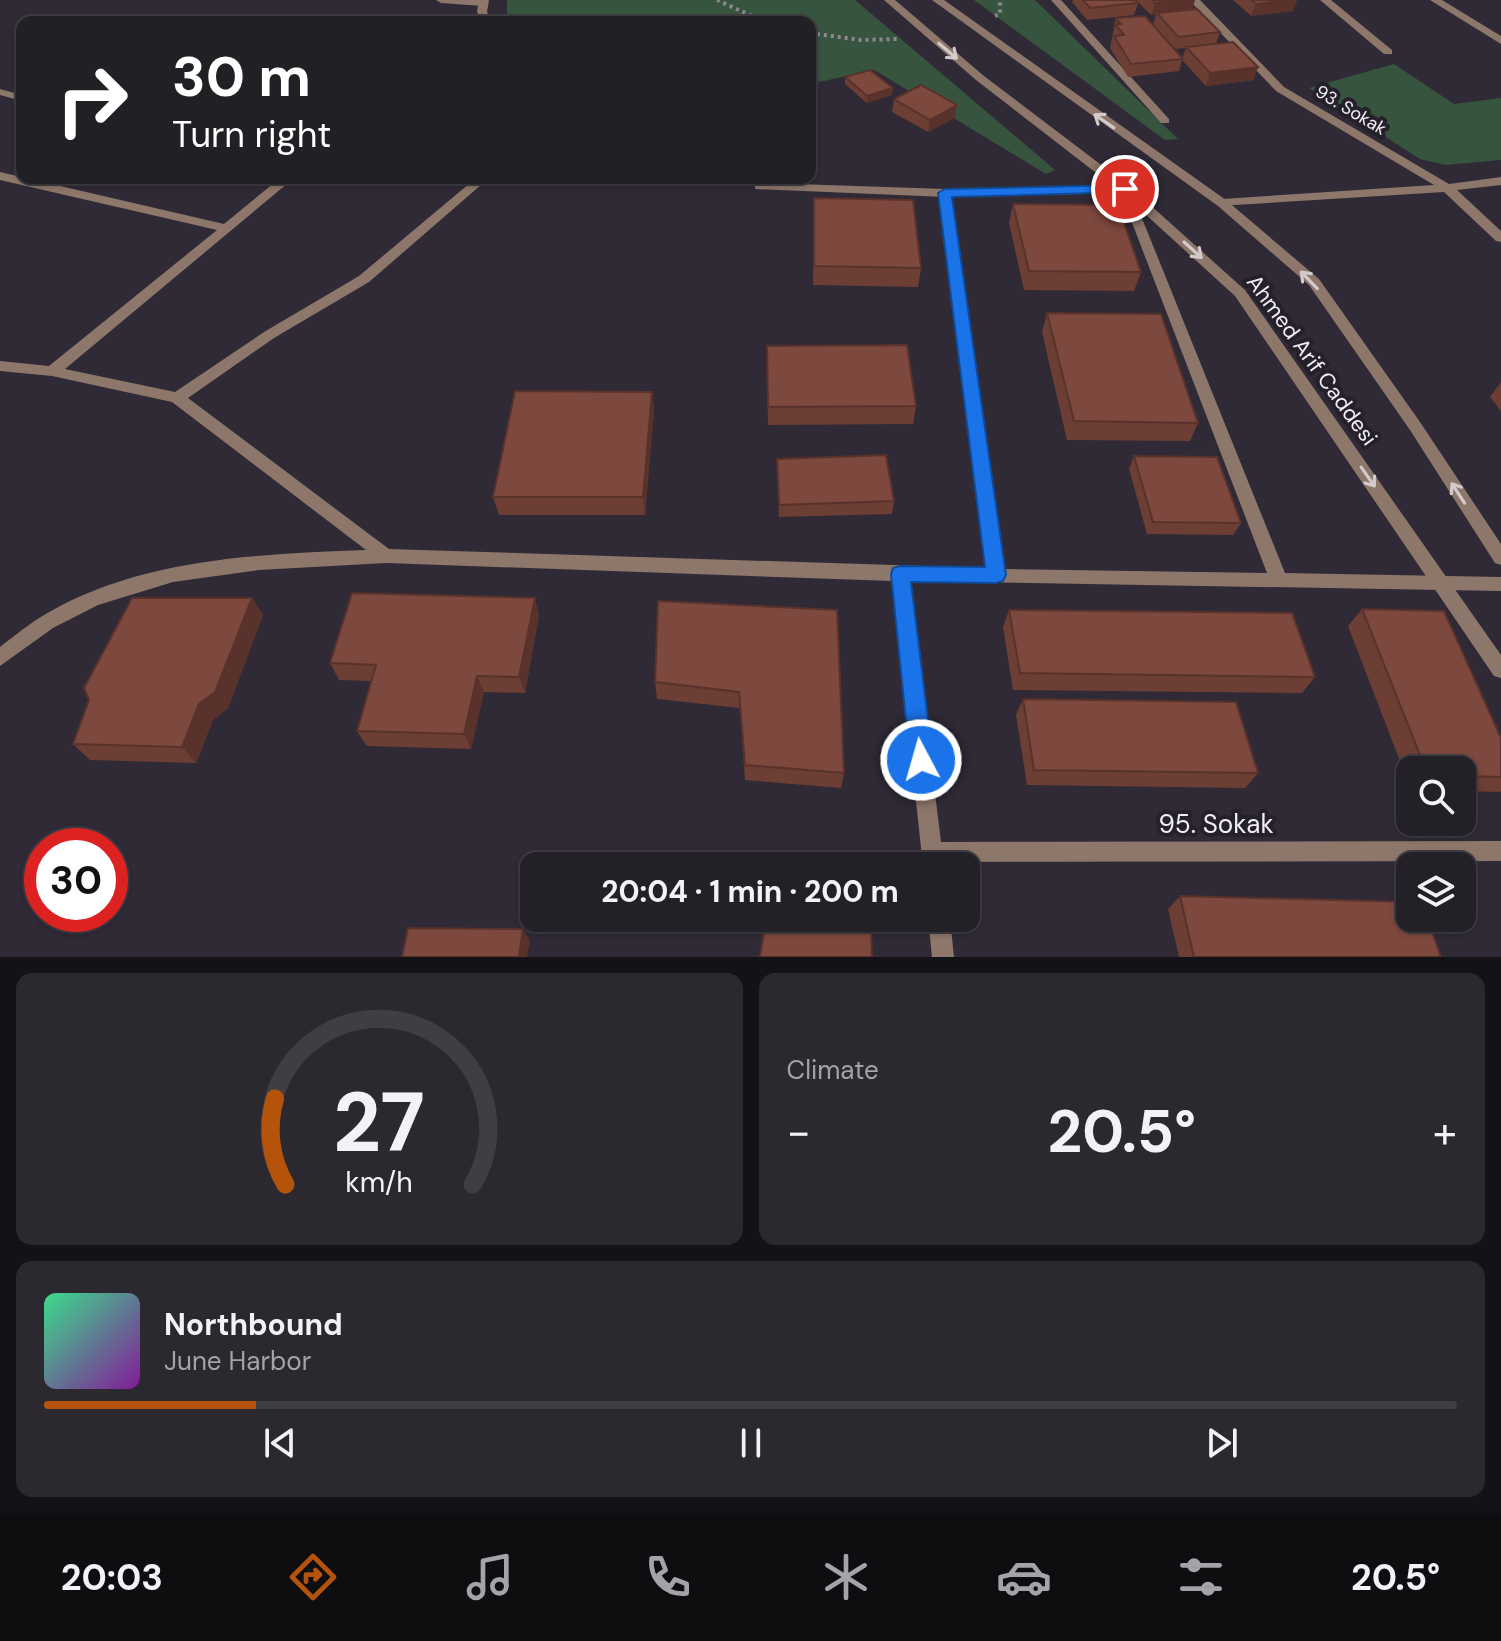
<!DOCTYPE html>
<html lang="en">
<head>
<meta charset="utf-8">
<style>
  body { margin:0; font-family:"DM Sans",sans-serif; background:#2b2830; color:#f1f3f6; height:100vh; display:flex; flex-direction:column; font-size:30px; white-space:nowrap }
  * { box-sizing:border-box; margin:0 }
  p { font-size:26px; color:#a3a3a8 }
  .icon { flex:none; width:44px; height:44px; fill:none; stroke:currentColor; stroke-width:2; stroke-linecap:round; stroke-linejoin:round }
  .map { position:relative; height:957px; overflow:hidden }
  .details { display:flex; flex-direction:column; gap:16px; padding:16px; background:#131216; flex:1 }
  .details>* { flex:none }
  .top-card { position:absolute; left:16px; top:16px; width:800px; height:168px; border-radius:16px; box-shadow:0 2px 6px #0004,0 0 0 2px #403e45; background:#202124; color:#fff; overflow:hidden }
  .tools { position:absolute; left:1396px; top:756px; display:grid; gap:16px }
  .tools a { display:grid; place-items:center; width:80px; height:80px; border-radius:16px; background:#232028; box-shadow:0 2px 6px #0004,0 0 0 2px #403e45; font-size:40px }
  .speed { position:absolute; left:24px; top:828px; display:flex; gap:16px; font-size:40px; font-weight:700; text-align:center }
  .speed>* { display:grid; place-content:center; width:104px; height:104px; border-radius:50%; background:#232028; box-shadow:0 2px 6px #0004,0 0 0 2px #403e45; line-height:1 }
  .speed .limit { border:12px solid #d22; background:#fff; color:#111 }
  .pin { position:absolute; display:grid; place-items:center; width:68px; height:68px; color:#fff; margin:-34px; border:4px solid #fff; border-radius:50%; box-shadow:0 2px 8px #0007 }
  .me { position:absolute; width:88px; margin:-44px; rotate:354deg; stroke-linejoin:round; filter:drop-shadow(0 0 6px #0008) }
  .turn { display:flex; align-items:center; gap:28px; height:168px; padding:0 24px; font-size:36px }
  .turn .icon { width:104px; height:104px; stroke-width:2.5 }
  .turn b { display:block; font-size:56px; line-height:68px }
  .big { font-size:60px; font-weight:700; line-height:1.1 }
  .details .card { flex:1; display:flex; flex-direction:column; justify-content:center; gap:12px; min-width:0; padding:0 28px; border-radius:16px; background:#2b2830 }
  .details .dial { align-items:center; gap:0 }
  .dial svg { height:208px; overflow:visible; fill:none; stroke:#403e45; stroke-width:7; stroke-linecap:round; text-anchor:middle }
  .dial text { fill:#f1f3f6; stroke:none }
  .song { display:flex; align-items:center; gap:24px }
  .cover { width:96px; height:96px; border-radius:12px; background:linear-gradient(135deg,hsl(150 70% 55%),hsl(290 70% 35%)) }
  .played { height:8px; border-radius:4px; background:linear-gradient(90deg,#b45309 15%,#403e45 15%) }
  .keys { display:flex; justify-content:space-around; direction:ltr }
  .heat { display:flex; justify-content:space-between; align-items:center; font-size:44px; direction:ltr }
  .details .tiles { flex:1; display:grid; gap:16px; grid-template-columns:1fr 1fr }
  .card:last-child { grid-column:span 2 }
  .trip { position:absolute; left:520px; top:852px; width:460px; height:80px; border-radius:16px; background:#232028; box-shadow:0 2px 6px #0004,0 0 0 2px #403e45; font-weight:700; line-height:80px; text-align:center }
  .tab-bar { display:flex; height:128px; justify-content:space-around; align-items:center; background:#0e0d10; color:#a3a3a8 }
  .tab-bar .icon { width:56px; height:56px }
  .tab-bar .current { color:#b45309 }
  .tab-bar b { font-size:36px; color:#f1f3f6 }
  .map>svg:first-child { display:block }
  .green { fill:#37543e }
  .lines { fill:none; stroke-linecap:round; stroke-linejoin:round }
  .path { stroke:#8c8892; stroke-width:4; stroke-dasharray:3 4; stroke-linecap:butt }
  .minor { fill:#8d766a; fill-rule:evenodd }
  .tertiary { fill:#8d766a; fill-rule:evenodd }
  .wall { fill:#6c3e34; fill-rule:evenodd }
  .shaded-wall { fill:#58322b }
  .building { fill:#7d483d; stroke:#58322b; stroke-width:2 }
  .oneway { stroke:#d4cacc }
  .route { fill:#1a73e8; stroke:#114b97; stroke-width:2 }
  .labels { text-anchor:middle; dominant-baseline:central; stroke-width:8; stroke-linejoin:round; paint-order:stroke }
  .far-street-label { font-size:18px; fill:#f2eef6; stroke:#25212b }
  .street-label { font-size:22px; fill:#f2eef6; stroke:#25212b }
  .near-street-label { font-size:26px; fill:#f2eef6; stroke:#25212b }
</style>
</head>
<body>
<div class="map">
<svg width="1501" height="957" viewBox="0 0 1501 957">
  <rect width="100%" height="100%" fill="#2f2a36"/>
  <path class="green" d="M507 0H855L1055 170 1046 174 874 70 810 84V22H514L507 13Z
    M974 0H1035L1178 139 1165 140Z
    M1394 64 1454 104 1501 98V160L1445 165 1420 159 1309 88Z"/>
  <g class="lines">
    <path class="path" d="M717 0 765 22
      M995 16 1000 14V0
      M810 33 861 40 898 39"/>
    <path class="minor" d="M436 0H483L488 3 483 6 441 3Z
      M1051 0H1061L1169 119V123H1161Z
      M1189 0H1200L1284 87 1449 184 1501 177V185L1457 190 1501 231V242L1496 241 1444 192 1218 206V200L1222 199 1434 185 1276 91Z
      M1320 0H1331L1392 50V54H1384Z
      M1430 0H1442L1501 36V44Z
      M0 89 22 95V101L0 95Z
      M0 172 224 224 280 178H294L65 369 175 392 264 332 359 276 476 178H489L369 282 274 338 188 398 389 549 987 568 939 193 945 189 949 190 1004 569 1267 573 1119 189 1121 186H1129L1285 573 1501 577V591L909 581 941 842 1501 841V861L943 862V866H923L892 581 386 563 259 570 173 582 98 605 53 628 0 666V647C14 636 29 624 44 615 140 558 258 554 366 550L172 402 52 376 0 371V361L49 366 217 230 0 180Z
      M928 918H950L954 957H932Z"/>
    <path class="tertiary" d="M479 0H489L487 12 493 22H483L477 12Z
      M884 0H895L984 76 1129 186 1245 290 1501 655V678L1494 676 1235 296 1122 193 945 197 755 189V178H767L766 183 945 189 1113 186 976 80Z
      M932 0H944L1226 200 1319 279 1420 422 1501 544V565L1495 563 1410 430 1309 285 1218 206Z"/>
  </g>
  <path class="wall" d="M1073 0H1135L1138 3 1134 15 1087 20 1072 2Z
    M1136 0H1195L1192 9 1220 32 1216 44 1254 80 1206 86 1182 60 1179 71 1128 77 1110 48 1116 18 1153 25 1156 15H1151ZM1186 48 1182 58 1174 49Z
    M1233 0H1297L1293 11 1251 16Z
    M845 77 892 95 867 103 845 84Z
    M894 99 955 118 928 132 892 112Z
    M814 198 921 268 918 287 813 285Z
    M1013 204 1141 272 1134 291 1024 290 1009 223Z
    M1047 313 1198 423 1190 441 1067 440 1042 332Z
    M767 346 916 406 913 424 768 425Z
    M1501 382V411L1490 397Z
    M652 392 654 410 645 515H499L493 497Z
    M1134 456 1241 523 1233 535 1147 534 1129 469Z
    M777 459 894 501 892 514 779 517Z
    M252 598 263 615 228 708 213 720 196 763 90 760 73 744 89 700Z
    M658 601 844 773 841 788 745 780 740 708 657 699 655 682Z
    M1362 609 1501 738V791L1500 792 1462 791V770H1410V787L1348 626Z
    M1009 610 1315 677 1302 693 1013 690 1003 627Z
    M539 615 525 693 484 692 471 749 367 746 357 731 372 681 339 680 330 663Z
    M1023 699 1258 773 1245 788 1027 785 1016 715Z
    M1180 896 1441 957H1179L1168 909Z"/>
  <path class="shaded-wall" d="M1180 0H1195L1192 10 1157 13 1156 15H1151L1155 3Z
    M1289 0H1297L1293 11 1251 16 1256 4Z
    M1258 67 1254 80 1206 86 1210 73Z
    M893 88 892 95 867 103V96Z
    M957 105 955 118 928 132 930 120Z
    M652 392 654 410 645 515 643 497Z
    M252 598 263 615 228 708 213 720 196 763 182 747 199 704Z
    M535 598 539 615 525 693 519 677Z
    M477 676 484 692 471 749 464 734Z
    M523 929 530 941 527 957H519Z"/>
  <path class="building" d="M1083 0H1135L1138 3 1090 8Z
    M1152 0H1180L1155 3Z
    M1251 0H1289L1256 4Z
    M1197 9 1220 32 1178 37 1157 13Z
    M1145 16 1183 59 1131 64 1114 36 1124 35 1115 24H1121L1116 18Z
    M1233 42 1258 67 1210 73 1186 47Z
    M870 70 893 88 867 96 845 77Z
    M921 85 957 105 930 120 894 99Z
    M814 198 913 200 921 268 814 266Z
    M1013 204 1118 205 1141 272 1029 271Z
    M1047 313 1161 314 1198 423 1074 421Z
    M907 345 916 406 768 407 767 346Z
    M515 391 652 392 643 497H493Z
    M886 455 894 501 779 505 777 459Z
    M1134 456 1217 457 1241 523 1153 522Z
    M352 593 535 598 519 677 477 676 464 734 357 731 376 665 330 663Z
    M132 598H252L215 692 199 704 182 747 73 744 89 700 84 688Z
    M658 601 837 610 844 773 745 765 739 692 655 682Z
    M1362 609 1444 611 1501 738V777L1462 776V770H1426Z
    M1009 610 1292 613 1315 677 1020 673Z
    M1023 699 1236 702 1258 773 1034 770Z
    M1180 896 1410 902V918H1427L1441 957H1194Z
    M871 926 872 957H760L764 932Z
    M408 928 523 929 519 957H402Z"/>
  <defs><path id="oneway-shaft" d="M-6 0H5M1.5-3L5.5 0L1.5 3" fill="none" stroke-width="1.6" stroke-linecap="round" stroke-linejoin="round" transform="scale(2)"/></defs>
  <g class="oneway">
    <use href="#oneway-shaft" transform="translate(948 51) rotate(40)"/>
    <use href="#oneway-shaft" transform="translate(1104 121) rotate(-145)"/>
    <use href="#oneway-shaft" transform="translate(1193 250) rotate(42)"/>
    <use href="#oneway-shaft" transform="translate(1309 280) rotate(-134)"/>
    <use href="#oneway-shaft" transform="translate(1368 477) rotate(55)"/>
    <use href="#oneway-shaft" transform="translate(1458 493) rotate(-123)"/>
  </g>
  <path class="route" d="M1125 185 1132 189 1130 192 952 197 1006 575 1003 581 996 583 911 582 933 760 929 767 921 770 914 767 910 760 891 574 893 568 900 566 985 567 938 193 945 189Z"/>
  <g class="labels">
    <g class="far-street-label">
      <text transform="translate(1351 110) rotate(31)">93. Sokak</text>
    </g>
    <g class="street-label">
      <text transform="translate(1312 360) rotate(54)">Ahmed Arif Caddesi</text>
    </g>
    <g class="near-street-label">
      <text x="1216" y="824">95. Sokak</text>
    </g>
  </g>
</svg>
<div class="tools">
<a><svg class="icon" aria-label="search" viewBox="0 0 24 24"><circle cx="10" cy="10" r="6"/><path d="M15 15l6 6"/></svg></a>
<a><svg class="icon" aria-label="layers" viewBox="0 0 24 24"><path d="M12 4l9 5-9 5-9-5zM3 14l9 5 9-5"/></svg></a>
</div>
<div class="speed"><div class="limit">30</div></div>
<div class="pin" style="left:1125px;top:189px;background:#d93025"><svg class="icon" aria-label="arrive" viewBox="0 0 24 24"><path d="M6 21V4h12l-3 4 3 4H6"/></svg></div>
<svg class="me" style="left:921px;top:760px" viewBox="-20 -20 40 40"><circle r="17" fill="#1a73e8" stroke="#fff" stroke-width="3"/><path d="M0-11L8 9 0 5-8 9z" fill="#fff"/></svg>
<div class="trip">20:04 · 1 min · 200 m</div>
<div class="top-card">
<div class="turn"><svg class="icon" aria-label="right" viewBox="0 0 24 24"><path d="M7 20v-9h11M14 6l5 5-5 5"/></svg><div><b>30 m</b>Turn right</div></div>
</div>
</div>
<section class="details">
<div class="tiles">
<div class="card dial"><svg viewBox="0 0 100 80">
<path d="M14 69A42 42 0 1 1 86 69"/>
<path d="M14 69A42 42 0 0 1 10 36" stroke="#b45309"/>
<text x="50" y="56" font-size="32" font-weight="700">27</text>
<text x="50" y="72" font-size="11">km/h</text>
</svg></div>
<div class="card"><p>Climate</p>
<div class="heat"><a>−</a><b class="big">20.5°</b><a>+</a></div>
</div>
<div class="card">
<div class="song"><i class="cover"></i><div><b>Northbound</b><p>June Harbor</p></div></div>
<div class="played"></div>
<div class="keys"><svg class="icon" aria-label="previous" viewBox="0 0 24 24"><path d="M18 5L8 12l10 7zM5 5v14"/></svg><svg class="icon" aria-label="pause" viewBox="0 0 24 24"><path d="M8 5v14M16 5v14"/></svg><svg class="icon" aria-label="next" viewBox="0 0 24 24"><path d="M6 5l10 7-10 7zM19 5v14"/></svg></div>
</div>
</div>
</section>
<nav class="tab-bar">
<b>20:03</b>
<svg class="icon current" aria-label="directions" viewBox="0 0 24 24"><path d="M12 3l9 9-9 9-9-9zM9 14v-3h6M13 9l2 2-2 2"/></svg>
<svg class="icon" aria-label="music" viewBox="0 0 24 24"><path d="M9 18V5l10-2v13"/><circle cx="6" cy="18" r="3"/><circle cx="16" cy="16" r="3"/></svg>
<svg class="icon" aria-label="phone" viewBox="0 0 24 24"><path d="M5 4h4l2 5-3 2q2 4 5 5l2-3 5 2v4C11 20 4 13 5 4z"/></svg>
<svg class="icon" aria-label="climate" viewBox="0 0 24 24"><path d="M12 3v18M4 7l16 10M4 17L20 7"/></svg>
<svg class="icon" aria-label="car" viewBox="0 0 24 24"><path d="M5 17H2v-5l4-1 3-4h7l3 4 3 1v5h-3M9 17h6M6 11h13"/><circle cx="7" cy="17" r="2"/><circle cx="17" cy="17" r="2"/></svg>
<svg class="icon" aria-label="filters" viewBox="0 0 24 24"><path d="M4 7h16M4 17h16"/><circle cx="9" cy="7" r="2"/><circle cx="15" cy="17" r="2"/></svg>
<b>20.5°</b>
</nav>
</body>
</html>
